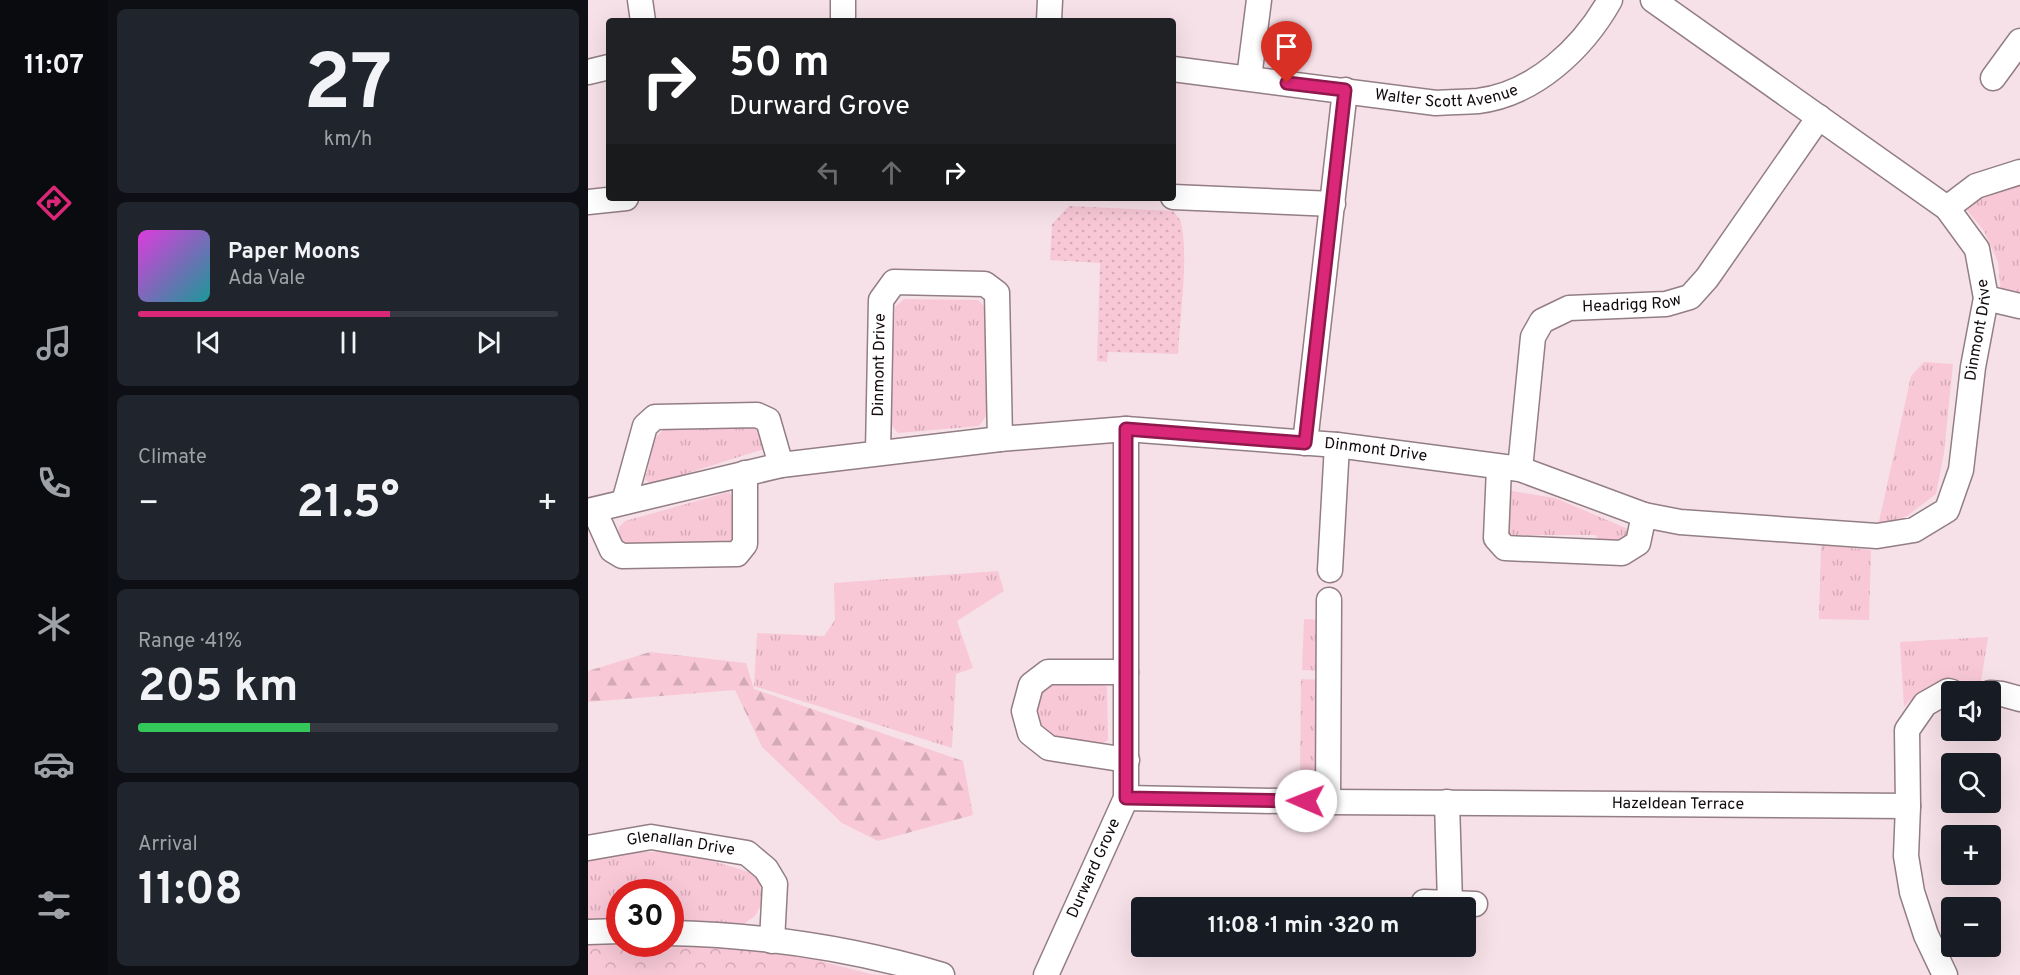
<!DOCTYPE html>
<html lang="en">
<head>
<meta charset="utf-8">
<style>
  body { margin:0; font-family:Overpass,sans-serif; background:#20242c; color:#f1f3f6; height:100vh; display:flex; flex-direction:column; font-size:22px; white-space:nowrap }
  * { box-sizing:border-box; margin:0 }
  p { font-size:20px; color:#9ea1a6 }
  .icon { flex:none; width:33px; height:33px; fill:none; stroke:currentColor; stroke-width:2; stroke-linecap:round; stroke-linejoin:round }
  .map { position:relative; flex:1; overflow:hidden }
  .drawer { display:flex; flex-direction:column; gap:9px; padding:9px; background:#0d0f14; width:480px }
  .drawer>* { flex:none }
  .guide { position:absolute; left:18px; top:18px; width:570px; height:183px; border-radius:6px; box-shadow:0 6px 24px #0002; background:#202124; color:#fff; overflow:hidden }
  .controls { position:absolute; left:1353px; top:681px; display:grid; gap:12px }
  .controls a { display:grid; place-items:center; width:60px; height:60px; border-radius:6px; background:#171b24; box-shadow:0 6px 24px #0002; font-size:30px }
  .speed { position:absolute; left:18px; top:879px; display:flex; gap:12px; font-size:30px; font-weight:700; text-align:center }
  .speed>* { display:grid; place-content:center; width:78px; height:78px; border-radius:50%; background:#171b24; box-shadow:0 6px 24px #0002; line-height:1 }
  .speed .limit { border:9px solid #d22; background:#fff; color:#111 }
  .pin { position:absolute; display:grid; place-items:center; width:51px; height:51px; color:#fff; margin:-62px -26px; border-radius:50% 50% 50% 0; rotate:-45deg; box-shadow:0 0 6px #0007 }
  .pin .icon { rotate:45deg }
  .me { position:absolute; width:66px; margin:-33px; rotate:271deg; stroke-linejoin:round; filter:drop-shadow(0 0 4px #0008) }
  .turn { display:flex; align-items:center; gap:21px; height:126px; padding:0 24px; font-size:27px }
  .turn .icon { width:78px; height:78px; stroke-width:2.5 }
  .turn b { display:block; font-size:42px; line-height:51px }
  .lanes { display:flex; align-items:center; height:57px; padding:0 24px; background:#0003; justify-content:center; gap:30px; direction:ltr }
  .lanes .off { opacity:.35 }
  .big { font-size:45px; font-weight:700; line-height:1.1 }
  .drawer .tile { flex:1; display:flex; flex-direction:column; justify-content:center; gap:9px; min-width:0; padding:0 21px; border-radius:9px; background:#20242c }
  .drawer .dial { align-items:center; gap:0 }
  .dial b { font-size:78px; line-height:1 }
  .song { display:flex; align-items:center; gap:18px }
  .cover { width:72px; height:72px; border-radius:9px; background:linear-gradient(135deg,hsl(300 70% 55%),hsl(180 70% 35%)) }
  .played { height:6px; border-radius:3px; background:linear-gradient(90deg,#db2777 60%,#363941 60%) }
  .keys { display:flex; justify-content:space-around; direction:ltr }
  .heat { display:flex; justify-content:space-between; align-items:center; font-size:33px; direction:ltr }
  .charge { height:9px; border-radius:4px; background:linear-gradient(90deg,#34c759 41%,#363941 0) }
  .trip { position:absolute; left:543px; top:897px; width:345px; height:60px; border-radius:6px; background:#171b24; box-shadow:0 6px 24px #0002; font-weight:700; line-height:60px; text-align:center }
  main { display:flex; flex:1; min-height:0 }
  .tab-bar { display:flex; flex-direction:column; width:108px; justify-content:space-around; align-items:center; background:#090b0e; color:#9ea1a6 }
  .tab-bar .icon { width:42px; height:42px }
  .tab-bar .current { color:#db2777 }
  .tab-bar b { font-size:27px; color:#f1f3f6 }
  .map>svg:first-child { display:block }
  .grass { fill:url(#grass-tufts) }
  .forest { fill:url(#forest-firs) }
  .park { fill:url(#park-crowns) }
  .garden { fill:url(#garden-dots) }
  .lines { fill:none; stroke-linecap:round; stroke-linejoin:round }
  .minor-casing { stroke:#927e84; stroke-width:27 }
  .minor { stroke:#fff; stroke-width:24 }
  .route-casing { stroke:#8e194d; stroke-width:15 }
  .route { stroke:#db2777; stroke-width:10 }
  .labels { text-anchor:middle; dominant-baseline:central; stroke-width:4.5; stroke-linejoin:round; paint-order:stroke }
  .street-label { font-size:16px; fill:#110a0c; stroke:#fff }
</style>
</head>
<body>
<main>
<nav class="tab-bar">
<b>11:07</b>
<svg class="icon current" aria-label="directions" viewBox="0 0 24 24"><path d="M12 3l9 9-9 9-9-9zM9 14v-3h6M13 9l2 2-2 2"/></svg>
<svg class="icon" aria-label="music" viewBox="0 0 24 24"><path d="M9 18V5l10-2v13"/><circle cx="6" cy="18" r="3"/><circle cx="16" cy="16" r="3"/></svg>
<svg class="icon" aria-label="phone" viewBox="0 0 24 24"><path d="M5 4h4l2 5-3 2q2 4 5 5l2-3 5 2v4C11 20 4 13 5 4z"/></svg>
<svg class="icon" aria-label="climate" viewBox="0 0 24 24"><path d="M12 3v18M4 7l16 10M4 17L20 7"/></svg>
<svg class="icon" aria-label="car" viewBox="0 0 24 24"><path d="M5 17H2v-5l4-1 3-4h7l3 4 3 1v5h-3M9 17h6M6 11h13"/><circle cx="7" cy="17" r="2"/><circle cx="17" cy="17" r="2"/></svg>
<svg class="icon" aria-label="filters" viewBox="0 0 24 24"><path d="M4 7h16M4 17h16"/><circle cx="9" cy="7" r="2"/><circle cx="15" cy="17" r="2"/></svg>
</nav>
<section class="drawer">
<div class="tile dial"><b>27</b><p>km/h</p></div>
<div class="tile">
<div class="song"><i class="cover"></i><div><b>Paper Moons</b><p>Ada Vale</p></div></div>
<div class="played"></div>
<div class="keys"><svg class="icon" aria-label="previous" viewBox="0 0 24 24"><path d="M18 5L8 12l10 7zM5 5v14"/></svg><svg class="icon" aria-label="pause" viewBox="0 0 24 24"><path d="M8 5v14M16 5v14"/></svg><svg class="icon" aria-label="next" viewBox="0 0 24 24"><path d="M6 5l10 7-10 7zM19 5v14"/></svg></div>
</div>
<div class="tile"><p>Climate</p>
<div class="heat"><a>−</a><b class="big">21.5°</b><a>+</a></div>
</div>
<div class="tile"><p>Range · 41%</p><b class="big">205 km</b><div class="charge"></div></div>
<div class="tile"><p>Arrival</p><b class="big">11:08</b></div>
</section>
<div class="map">
<svg width="1432" height="975" viewBox="0 0 1432 975">
  <defs>
    <pattern id="grass-tufts" width="24" height="20" patternUnits="userSpaceOnUse" patternTransform="scale(1.5)"><rect width="24" height="20" fill="#f8c8d7"/><path d="M3 7l-1-3M5 7V3M7 7l1-3M15 17l-1-3M17 17v-4M19 17l1-3" fill="none" stroke="#d4aab7"/></pattern>
    <pattern id="forest-firs" width="22" height="20" patternUnits="userSpaceOnUse" patternTransform="scale(1.5)"><rect width="22" height="20" fill="#f8c8d7"/><path d="M5 1l3.5 6h-7zM16 11l3.5 6h-7z" fill="#d4aab7"/></pattern>
    <pattern id="park-crowns" width="20" height="18" patternUnits="userSpaceOnUse" patternTransform="scale(1.5)"><rect width="20" height="18" fill="#f8c8d7"/><path d="M2 6a3 3 0 1 1 6 0M12 15a3 3 0 1 1 6 0" fill="none" stroke="#d4aab7"/></pattern>
    <pattern id="garden-dots" width="8" height="8" patternUnits="userSpaceOnUse" patternTransform="scale(1.5)"><rect width="8" height="8" fill="#f8c8d7"/><path d="M2 2h.1M6 6h.1" fill="none" stroke="#d4aab7" stroke-width="1.8" stroke-linecap="round"/></pattern>
  </defs>
  <rect width="100%" height="100%" fill="#f7e1e8"/>
  <path class="grass" d="M1432 182V297L1413 292 1410 262 1396 231 1379 210 1387 197Z
    M316 299 390 300 399 309 400 413 391 426 310 433 301 423 307 307Z
    M1336 362 1365 364 1356 453 1348 494 1319 516 1290 526 1323 376Z
    M169 427 177 433 176 449 65 484 57 480 67 438 77 428Z
    M918 490 967 498 1045 531 1042 542 1017 546 1007 535H917Z
    M141 492 145 499 147 536 140 545 40 546 30 538 31 527 37 521Z
    M1233 545 1283 550 1281 620 1231 619Z
    M410 571 416 591 369 621 385 668 368 674 364 748 166 686 169 633 236 636 247 620 246 583Z
    M716 619 736 620 734 671 714 670Z
    M1400 637 1393 681C1355 680 1343 677 1316 707L1312 642Z
    M713 679 736 680 729 774 723 781 712 783Z
    M466 680H509L519 687 520 740 506 748 467 743 449 729 443 710 449 692Z
    M21 852H95L167 874 177 898 167 916 151 927 83 925 82 892H32L31 923H0V859Z"/>
  <path class="forest" d="M62 652 158 663 166 689 375 761 385 815 290 841 254 823 174 747 147 690 0 702V671Z"/>
  <path class="park" d="M86 941 220 958 287 975H0V944H82Z"/>
  <path class="garden" d="M481 206 585 211C589 216 593 219 594 227 600 263 592 316 590 354L520 352 519 362 509 361 512 263 462 260 464 224Z"/>
  <g class="lines">
    <g class="minor-casing">
      <g id="minor">
        <path d="M52 0 55 21"/>
        <path d="M255 21V0"/>
        <path d="M461 21 462 0"/>
        <path id="s1" d="M585 69 848 103C862 102 876 102 890 101 947 94 995 48 1022 0"/>
        <path d="M0 72 21 67"/>
        <path d="M661 78 671 0"/>
        <path d="M1405 78 1432 41"/>
        <path d="M585 197 745 204"/>
        <path d="M0 202 38 198"/>
        <path d="M1359 208 1388 186 1432 172"/>
        <path d="M1398 298 1432 306"/>
        <path d="M717 443 757 90"/>
        <path id="s2" d="M290 452 293 300 306 282 397 284 409 293 412 439"/>
        <path d="M911 468 908 538 917 548 1034 553 1050 543 1056 515"/>
        <path id="s3" d="M932 469 945 337 954 321 981 308 1078 304 1102 297 1119 278 1231 117"/>
        <path d="M36 502 57 426 67 417 169 415 180 420 193 465"/>
        <path d="M6 510 24 550 34 556 149 554 157 544V473"/>
        <path id="s4" d="M0 511 193 465 412 439 538 429 749 445 932 469 1056 515 1092 522 1289 536 1326 530 1359 510 1373 470 1385 367 1398 298 1389 249 1359 208 1065 0"/>
        <path d="M742 570 749 445"/>
        <path d="M538 672H460L443 685 436 711 442 733 461 748 539 760"/>
        <path d="M1402 693 1414 694 1432 699"/>
        <path id="s5" d="M538 798 740 802 1320 806"/>
        <path d="M740 802 741 600"/>
        <path d="M859 802 862 903"/>
        <path id="s6" d="M0 848 63 837 159 853 178 869 187 884 184 941"/>
        <path d="M836 902 887 904"/>
        <path d="M0 932 32 931"/>
        <path d="M82 933C173 935 267 949 354 975"/>
        <path id="s7" d="M458 975 538 798V429"/>
        <path d="M1357 975 1338 935 1324 892 1318 856 1320 806 1319 730 1337 704 1360 691 1364 692"/>
      </g>
    </g>
    <use href="#minor" class="minor"/>
  </g>
  <g class="lines">
    <g class="route-casing">
      <path id="route" d="M699 83 757 90 717 443 538 429V798L718 801"/>
    </g>
    <use href="#route" class="route"/>
  </g>
  <g class="labels">
    <g class="street-label">
      <text stroke="none"><textPath href="#s1" startOffset="276">Walter Scott Avenue</textPath></text>
      <text stroke="none"><textPath href="#s3" startOffset="244">Headrigg Row</textPath></text>
      <text stroke="none"><textPath href="#s4" startOffset="1568">Dinmont Drive</textPath></text>
      <text stroke="none"><textPath href="#s2" startOffset="87">Dinmont Drive</textPath></text>
      <text stroke="none"><textPath href="#s4" startOffset="796">Dinmont Drive</textPath></text>
      <text stroke="none"><textPath href="#s5" startOffset="552">Hazeldean Terrace</textPath></text>
      <text stroke="none"><textPath href="#s6" startOffset="94">Glenallan Drive</textPath></text>
      <text stroke="none"><textPath href="#s7" startOffset="117">Durward Grove</textPath></text>
    </g>
  </g>
</svg>
<div class="controls">
<a><svg class="icon" aria-label="sound" viewBox="0 0 24 24"><path d="M4 9h4l5-4v14l-5-4H4zM17 9q2 3 0 6"/></svg></a>
<a><svg class="icon" aria-label="search" viewBox="0 0 24 24"><circle cx="10" cy="10" r="6"/><path d="M15 15l6 6"/></svg></a>
<a>+</a>
<a>−</a>
</div>
<div class="speed"><div class="limit">30</div></div>
<div class="pin" style="left:699px;top:83px;background:#d93025"><svg class="icon" aria-label="arrive" viewBox="0 0 24 24"><path d="M6 21V4h12l-3 4 3 4H6"/></svg></div>
<svg class="me" style="left:718px;top:801px" viewBox="-20 -20 40 40"><circle r="19" fill="#fff"/><path d="M0-13L10 11 0 6-10 11z" fill="#db2777"/></svg>
<div class="trip">11:08 · 1 min · 320 m</div>
<div class="guide">
<div class="turn"><svg class="icon" aria-label="right" viewBox="0 0 24 24"><path d="M7 20v-9h11M14 6l5 5-5 5"/></svg><div><b>50 m</b>Durward Grove</div></div>
<div class="lanes"><svg class="icon off" aria-label="left" viewBox="0 0 24 24"><path d="M17 20v-9H6M10 6l-5 5 5 5"/></svg><svg class="icon off" aria-label="ahead" viewBox="0 0 24 24"><path d="M12 20V5M6 11l6-6 6 6"/></svg><svg class="icon" aria-label="right" viewBox="0 0 24 24"><path d="M7 20v-9h11M14 6l5 5-5 5"/></svg></div>
</div>
</div>
</main>
</body>
</html>
